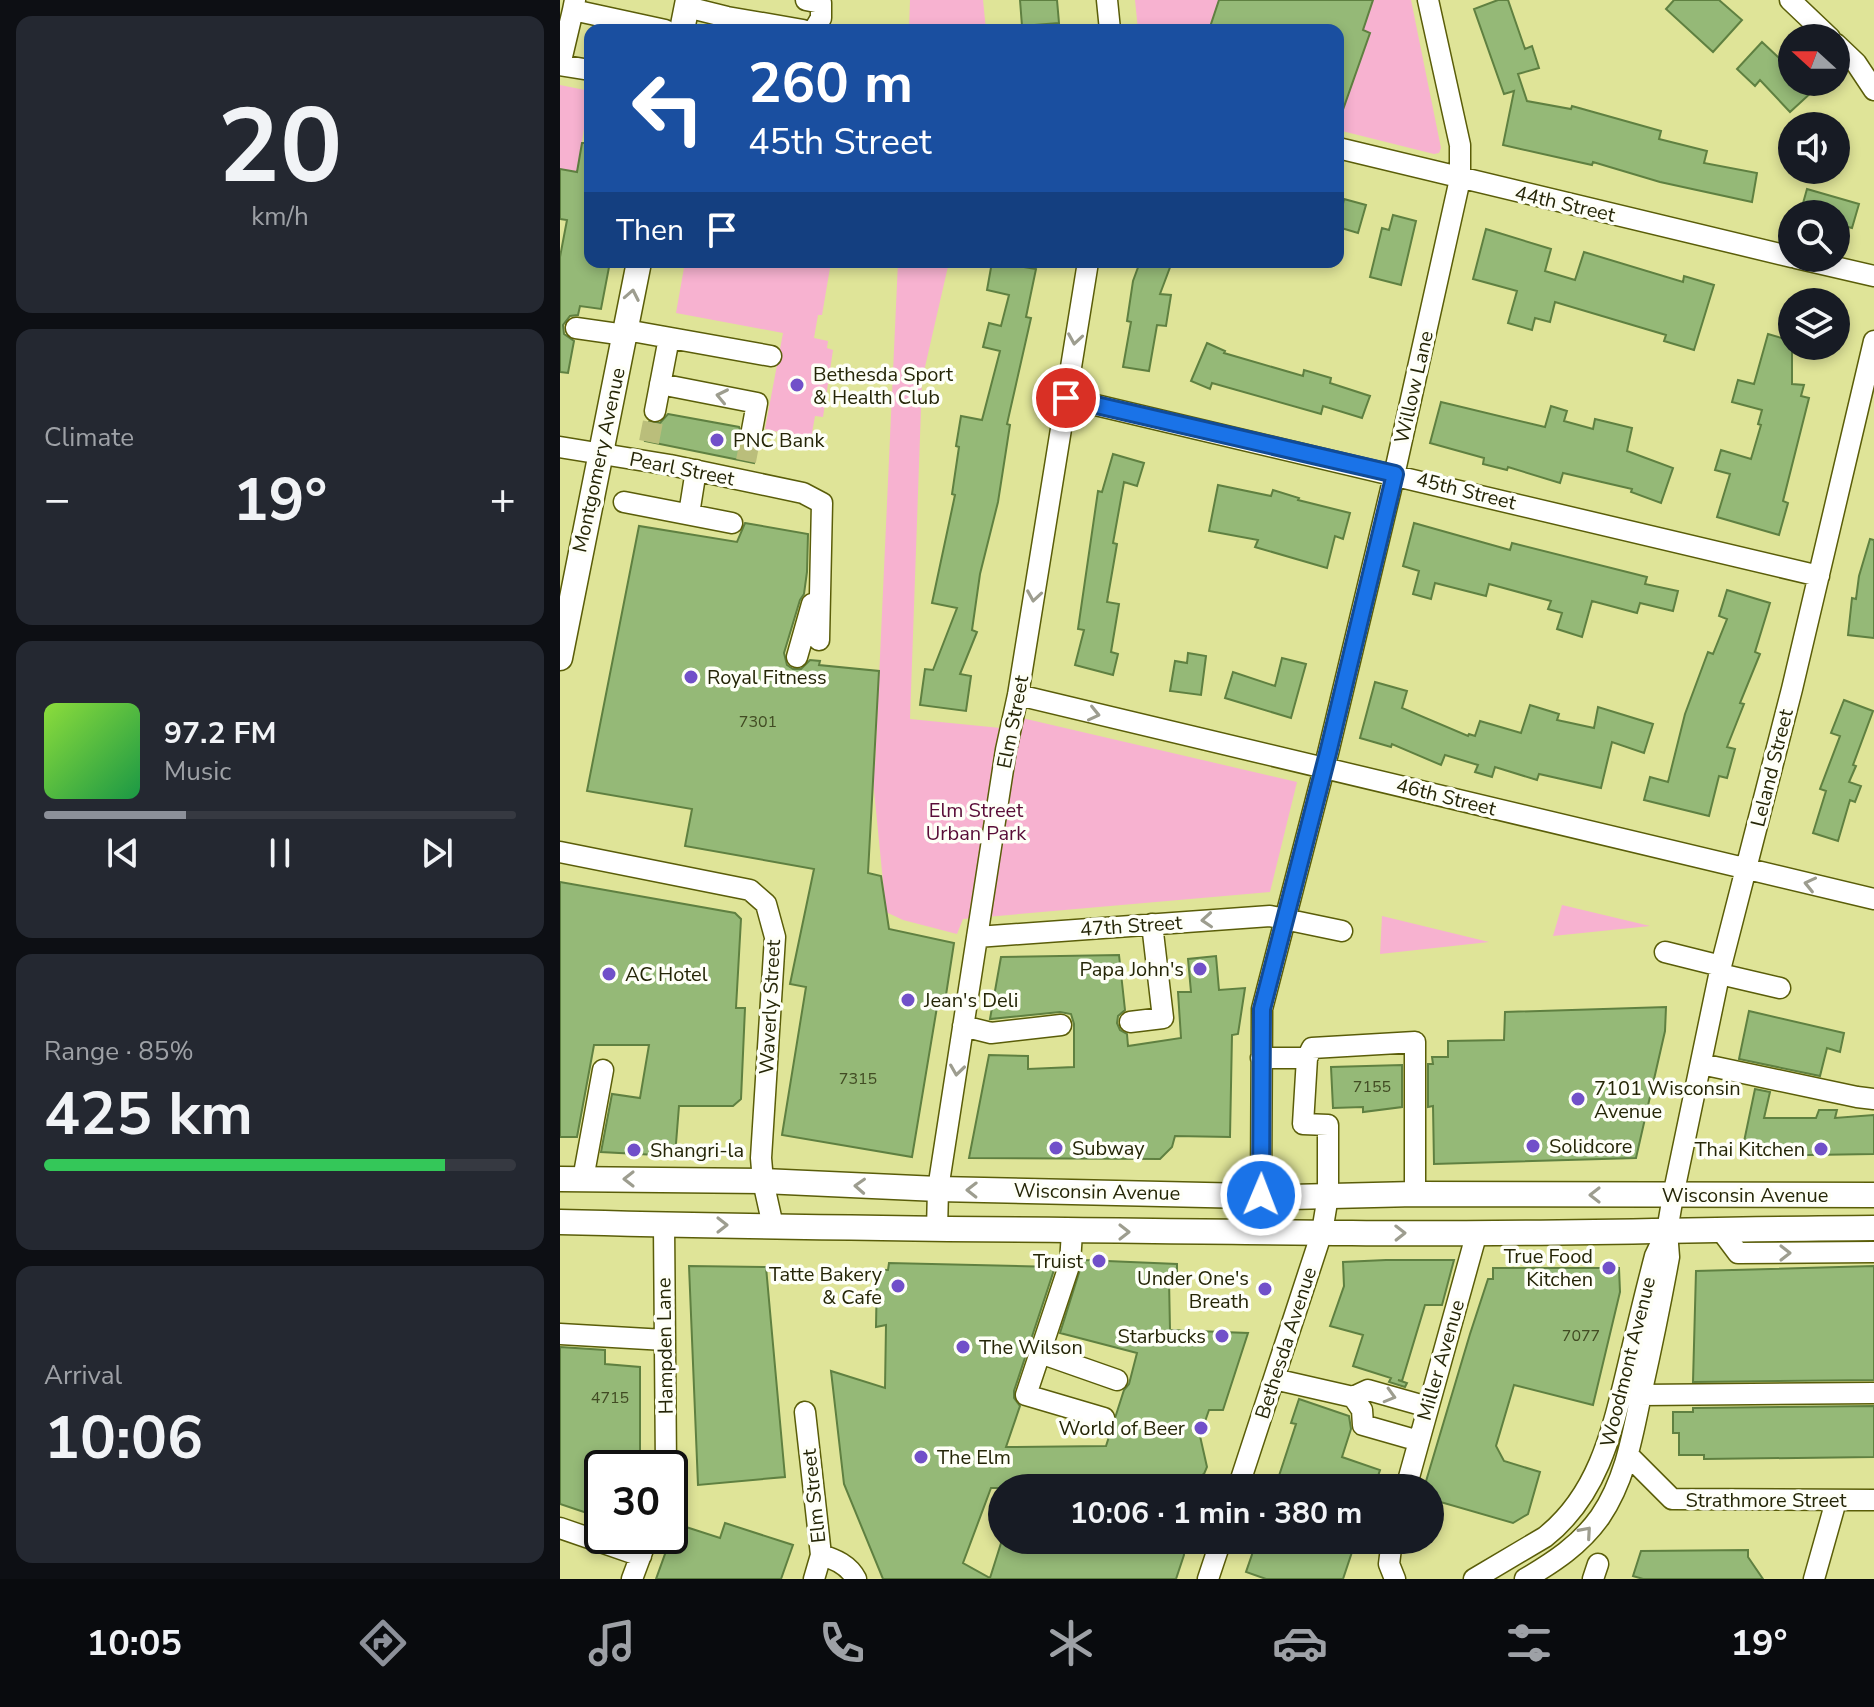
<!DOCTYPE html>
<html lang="en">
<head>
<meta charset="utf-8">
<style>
  body { margin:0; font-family:"Nunito Sans",sans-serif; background:#242831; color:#f1f3f6; height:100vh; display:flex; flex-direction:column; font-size:30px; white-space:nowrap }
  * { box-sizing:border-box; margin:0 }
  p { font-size:26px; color:#9ea1a6 }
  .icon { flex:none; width:44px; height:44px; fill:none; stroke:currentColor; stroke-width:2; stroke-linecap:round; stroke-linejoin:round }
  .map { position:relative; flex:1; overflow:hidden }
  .details { display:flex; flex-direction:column; gap:16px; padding:16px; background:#0d0f14; width:560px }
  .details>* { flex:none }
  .hud { position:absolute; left:24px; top:24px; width:760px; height:244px; border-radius:16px; box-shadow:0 4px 12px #0003; background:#1a4fa0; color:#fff; overflow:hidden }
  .needle { width:52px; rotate:291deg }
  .controls { position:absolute; left:1218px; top:24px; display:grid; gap:16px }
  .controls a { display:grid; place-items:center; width:72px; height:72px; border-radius:50%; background:#171b24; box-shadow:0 4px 12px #0003; font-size:40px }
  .speed { position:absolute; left:24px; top:1450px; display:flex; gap:16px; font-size:40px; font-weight:700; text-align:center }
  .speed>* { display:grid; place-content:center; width:104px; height:104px; border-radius:50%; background:#171b24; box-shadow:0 4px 12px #0003; line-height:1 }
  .speed .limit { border:4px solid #111; border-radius:12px; background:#fff; color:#111 }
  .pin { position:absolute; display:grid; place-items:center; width:68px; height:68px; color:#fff; margin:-34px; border:4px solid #fff; border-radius:50%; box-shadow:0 2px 8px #0007 }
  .me { position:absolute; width:88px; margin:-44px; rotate:1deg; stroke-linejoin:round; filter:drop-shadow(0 0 6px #0008) }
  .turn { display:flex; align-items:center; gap:28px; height:168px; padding:0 32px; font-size:36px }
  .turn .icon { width:104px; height:104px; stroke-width:2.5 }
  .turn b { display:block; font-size:56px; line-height:68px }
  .then { display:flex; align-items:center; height:76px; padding:0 32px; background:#0003; gap:16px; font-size:30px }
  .big { font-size:60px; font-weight:700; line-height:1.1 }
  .details .tile { flex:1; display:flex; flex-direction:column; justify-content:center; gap:12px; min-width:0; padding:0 28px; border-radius:16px; background:#242831 }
  .details .dial { align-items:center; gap:0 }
  .dial b { font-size:104px; line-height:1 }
  .song { display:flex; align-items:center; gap:24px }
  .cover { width:96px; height:96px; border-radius:12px; background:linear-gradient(135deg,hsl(90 70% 55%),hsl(140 70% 35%)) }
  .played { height:8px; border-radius:4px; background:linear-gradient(90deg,#8c9099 30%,#363941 30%) }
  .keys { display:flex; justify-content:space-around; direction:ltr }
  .heat { display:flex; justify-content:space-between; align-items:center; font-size:44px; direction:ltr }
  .charge { height:12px; border-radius:6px; background:linear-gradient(90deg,#34c759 85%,#363941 0) }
  .trip { position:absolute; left:428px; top:1474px; width:456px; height:80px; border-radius:40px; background:#171b24; box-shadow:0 4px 12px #0003; font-weight:700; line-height:80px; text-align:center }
  .dock { display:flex; height:128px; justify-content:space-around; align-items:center; background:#090b0e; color:#9ea1a6 }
  .dock .icon { width:56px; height:56px }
  .dock .active { color:#8c9099 }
  .dock b { font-size:36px; color:#f1f3f6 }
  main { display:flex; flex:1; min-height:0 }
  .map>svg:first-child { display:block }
  .green { fill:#f7b2d0 }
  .building { fill:#95b977; stroke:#5f8041; stroke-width:2 }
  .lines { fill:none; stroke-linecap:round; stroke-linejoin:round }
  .minor-tunnel { stroke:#babe7b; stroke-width:20; stroke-dasharray:20 10; stroke-linecap:butt }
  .minor-casing { stroke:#5a5d09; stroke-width:23 }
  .major-casing { stroke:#5a5d09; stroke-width:27 }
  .minor { stroke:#fff; stroke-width:20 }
  .major { stroke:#fff; stroke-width:24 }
  .oneway { stroke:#9d9d8f }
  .route-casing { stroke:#114b97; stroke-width:20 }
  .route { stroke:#1a73e8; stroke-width:14 }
  .poi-dot { fill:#7150c9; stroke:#fefff7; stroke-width:3 }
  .labels { text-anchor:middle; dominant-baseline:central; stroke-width:7; stroke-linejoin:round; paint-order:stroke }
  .number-label { font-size:16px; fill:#414b23 }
  .street-label { font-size:20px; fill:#252607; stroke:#fefff7 }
  .poi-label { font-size:20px; fill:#252607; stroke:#fefff7; text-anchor:start }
  .park-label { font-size:20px; fill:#580c37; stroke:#fefff7 }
</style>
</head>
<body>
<main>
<section class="details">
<div class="tile dial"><b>20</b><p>km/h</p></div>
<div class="tile"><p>Climate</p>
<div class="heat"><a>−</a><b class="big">19°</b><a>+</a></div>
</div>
<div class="tile">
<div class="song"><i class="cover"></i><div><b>97.2 FM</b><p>Music</p></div></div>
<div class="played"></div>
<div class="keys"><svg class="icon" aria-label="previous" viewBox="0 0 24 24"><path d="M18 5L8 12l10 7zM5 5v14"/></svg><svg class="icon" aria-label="pause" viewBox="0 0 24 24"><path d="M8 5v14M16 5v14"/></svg><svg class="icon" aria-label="next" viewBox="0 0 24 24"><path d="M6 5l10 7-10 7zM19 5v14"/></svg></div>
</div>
<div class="tile"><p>Range · 85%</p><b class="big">425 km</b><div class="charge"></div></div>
<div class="tile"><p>Arrival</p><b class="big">10:06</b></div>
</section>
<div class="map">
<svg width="1314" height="1579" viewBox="0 0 1314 1579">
  <rect width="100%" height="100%" fill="#dfe498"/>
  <path class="green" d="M350 0H423L426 30H349Z
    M575 0H851L881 148 879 153 874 154 778 130V30H578Z
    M0 85 30 91 17 172 0 169Z
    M125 262H271L262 315H258L254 338 268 341 267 348 273 350 263 417 255 416 251 439 205 429 223 333 116 313Z
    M338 262H389L362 380 350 719 460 730 462 718 737 782 710 892 403 919 397 934 343 920 326 912 312 770 315 766Z
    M1002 905 1090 926 993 936Z
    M822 916 929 942 820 954Z"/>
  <path class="building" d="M460 0H497L499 23 462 26Z
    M659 0H813L803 30 810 33 780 118 778 117V30H658L650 27Z
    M938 0H948L965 49 972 46 979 68 958 74 967 101 1011 109 1012 106 1101 131 1099 139 1147 151 1144 163 1197 173 1192 202 1100 182 1033 162 1032 165 943 145 954 91 944 94 914 9Z
    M1114 0H1159L1182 20 1153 52 1106 9Z
    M1202 42 1232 70V82H1246L1253 91 1230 112 1200 80 1195 86 1177 69Z
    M22 143H30V262H50L41 309 20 306 18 315 10 316 3 325 4 334 14 341 8 373 0 372V257L7 220 0 219V169L17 172Z
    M1247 189 1299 204 1292 228 1276 224V214H1240Z
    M784 199 806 205 798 233 778 227Z
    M833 215 856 221 841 285 810 277 822 228 829 230Z
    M926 229 991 249 985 271 1015 280 1024 252 1123 282 1124 276 1154 285 1134 350 1104 341 1106 335 995 302 990 322 975 318 972 330 948 323 957 291 913 279Z
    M432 262 476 269 466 317 471 318 447 424 450 425 438 502 420 574 412 630 417 632 400 674 411 676 406 711 360 705 365 669 373 670 397 608 372 603 395 495 392 494 399 447 396 446 401 416 422 420 440 351 423 347 429 323 441 326 449 295 427 290Z
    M580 262H612L600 294 611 295 606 326 597 325 589 371 563 367 571 322 567 321 573 281Z
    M1208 334 1232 341V384L1244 385 1241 396 1249 398 1223 501 1228 503 1219 535 1157 517 1170 474 1155 470 1161 450 1191 459 1201 425 1198 424 1202 410 1172 402 1178 380 1194 384Z
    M647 343 665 351 664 353 743 376 744 370 771 378 770 383 810 396 802 418 763 406 761 414 652 383 650 389 631 381Z
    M881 402 985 427 991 406 1007 411 1004 421 1033 429 1035 419 1072 428 1067 451 1113 468 1101 503 1071 492 1072 489 1003 473 1000 483 948 467 947 470 923 464 924 458 870 443Z
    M108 414 179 427 184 440 190 443 198 441 194 463 85 441 89 422 100 423Z
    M553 454 584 463 577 486 564 482 553 543 557 544 547 602 559 604 551 652 558 654 553 675 515 665 524 630 518 629 538 491 542 492Z
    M658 485 711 496 713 490 739 498 738 500 790 513 783 539 775 536 767 568 695 547 698 540 649 531Z
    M185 523 248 534 247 572 244 594 240 600 224 653 227 665 233 669H241L250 660 260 661 259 665 319 671 308 873 321 876 329 929 394 943 384 1008 377 1007 352 1157 222 1135 246 987 230 984 254 869 125 846 132 809 27 791 79 526 177 542Z
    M854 523 950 550 952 543 1087 577 1085 584 1118 591 1113 611 1080 603 1077 613 1032 601 1022 637 997 629 1002 613 988 609 991 601 929 584 926 596 875 583 871 599 853 594 859 571 843 566Z
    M1310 539 1314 540V638L1288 635 1292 598 1296 599 1299 576Z
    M1167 590 1210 603 1195 652 1200 654 1180 703 1184 704 1167 747 1175 749 1167 778 1159 776 1149 816 1084 800 1090 777 1108 782 1125 714 1148 652 1153 654 1167 619 1159 616Z
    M628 653 646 656 641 695 610 691 615 661 627 663Z
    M722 658 746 664 731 718 665 698 673 672 715 686Z
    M815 682 847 691 842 708 908 736 909 734 915 736 920 721 961 733 970 705 999 714 997 720 1034 728 1038 707 1093 724 1084 753 1052 742 1041 788 979 774 977 780 935 767 932 777 915 772 918 765 885 755 881 765 832 744 831 747 800 738Z
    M1284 700 1313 711 1293 765 1296 766 1289 782 1301 786 1295 802 1290 800 1278 841 1253 833 1266 791 1260 789 1280 736 1271 733Z
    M0 882 175 913 181 919 176 1008H185L181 1099 173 1106H119L115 1156 41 1152 52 1094 80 1098 89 1045H34L17 1137H0Z
    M559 955 565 1010 558 1016 557 1023 560 1030 567 1034 568 1046 621 1038 618 992H631L628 959 656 956 659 990 685 988 678 1034 672 1035 670 1137 615 1136 612 1147 600 1159 409 1158 429 1055 468 1056V1069L514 1067V1024L511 1014 500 1012 430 1019 441 957Z
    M1106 1007 1105 1031 1076 1158 874 1164 873 1106 868 1107V1064H873L872 1057H888V1041L944 1040 945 1012Z
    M1189 1011 1284 1033 1280 1052 1267 1048 1260 1076 1179 1059Z
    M842 1065V1107L803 1112V1107L773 1108 771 1067Z
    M1195 1089 1210 1092 1204 1118H1256L1259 1110H1277L1275 1118 1314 1115V1154L1181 1156Z
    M523 1260 617 1264V1279H609L610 1330 688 1333 663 1410H649L640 1436 647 1467 644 1474 631 1481 545 1482 546 1488H431L403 1563 430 1578 442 1540H622L624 1555 616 1579H323L284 1484 271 1371 325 1388 326 1325 316 1327 317 1270H328L329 1263 495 1267 454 1391V1398L460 1406 446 1447 546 1446 564 1390 569 1384 577 1353 500 1333Z
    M826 1260H894L882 1305H865L842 1381 838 1380 847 1383 845 1387 829 1382 831 1378 793 1366 803 1335 770 1326 784 1286 783 1262Z
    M129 1266 206 1267 225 1477 138 1485Z
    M1314 1266V1380L1133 1382 1136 1271Z
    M933 1268H1059L1060 1292 1033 1405 954 1385 936 1446 944 1461 980 1472 968 1514 953 1523 870 1499V1488H864L910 1334 928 1279H933Z
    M0 1347 45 1350V1364L80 1367V1468H42V1518L0 1504Z
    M739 1399 789 1416 791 1429 782 1457 820 1470 814 1488H715L736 1424 731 1423Z
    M1314 1406V1457L1144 1459V1455H1119V1433H1113V1412H1133V1408Z
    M165 1523 233 1545 221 1579H96L109 1543 115 1546 126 1527 160 1538Z
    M697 1540H796L783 1579H706L686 1572Z
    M1188 1550V1557L1203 1579H1083L1073 1576 1081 1551Z"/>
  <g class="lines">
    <path class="minor-tunnel" d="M89 442 95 411
      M186 461 192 430"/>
    <g class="minor-casing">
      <path id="minor" d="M15 0 13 10 105 30
        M246 0 261 3V18L254 30
        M547 0 550 30
        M1230 0 1270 38
        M127 7 167 17 243 30
        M13 10 0 65 30 70
        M1276 44 1296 63 1314 90
        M778 148 1232 257
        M1236 258 1314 276
        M16 328 65 335
        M66 330 211 356
        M100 384 197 403 192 430
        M506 398 1259 576
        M95 411 109 338
        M0 447 110 465 243 493 262 503 259 640
        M64 502 172 523
        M129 514 136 470
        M237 657 252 604
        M458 695 1314 899
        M0 852 190 890 206 904 215 937 201 1158 203 1181 213 1226
        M417 937 710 916 782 931
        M1105 952 1161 966
        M1160 974 1220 988
        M570 1022 603 1018 592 924
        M403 1026 431 1033 501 1025
        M701 1058H747
        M1141 1064 1297 1097 1314 1099
        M23 1179 43 1070
        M104 1225 106 1468
        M1160 1229 1178 1253 1314 1252
        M377 1230 378 1189 446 750 458 695 528 262
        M512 1232 510 1263 466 1395 544 1418
        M671 1233 701 1195 702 1009 768 753 831 489 900 179V145L868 0
        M0 1334 105 1340
        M480 1353 557 1380
        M714 1379 793 1397 802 1410 803 1425 859 1441
        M1081 1395 1314 1393
        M793 1397 808 1390 868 1407
        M245 1412 261 1555 254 1579
        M1068 1455 1112 1499 1314 1500
        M678 1488 762 1232 768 1196V1125L743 1124 747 1058 752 1048 855 1042V1194
        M846 1488 917 1232
        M0 1528 81 1556
        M832 1540 829 1564 835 1579
        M261 1555C275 1559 289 1565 296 1579
        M72 1579 88 1536
        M648 1579 661 1540
        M914 1579 985 1537C1038 1495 1052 1432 1067 1370 1076 1332 1085 1294 1095 1256L1105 1235
        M965 1579C994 1562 1020 1545 1040 1517 1066 1479 1073 1433 1082 1390 1092 1345 1101 1301 1109 1257L1107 1231 1113 1196 1161 966 1232 689 1314 341
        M1033 1579 1038 1564
        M1254 1579 1276 1501"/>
    </g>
    <g class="major-casing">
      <path id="major" d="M122 30 128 0
        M0 658 79 262
        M0 1179 203 1181 378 1189 730 1197 855 1194 1314 1195
        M0 1222C264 1229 528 1230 792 1233 966 1235 1140 1229 1314 1228"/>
    </g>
    <use href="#minor" class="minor"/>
    <use href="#major" class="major"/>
  </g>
  <defs><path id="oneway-chevron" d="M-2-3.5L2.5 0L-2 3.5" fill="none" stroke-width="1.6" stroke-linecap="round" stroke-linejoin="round" transform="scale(2)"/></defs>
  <g class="oneway">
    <use href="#oneway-chevron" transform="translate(72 295) rotate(-79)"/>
    <use href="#oneway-chevron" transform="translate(515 339) rotate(99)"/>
    <use href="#oneway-chevron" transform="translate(162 396) rotate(-168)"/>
    <use href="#oneway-chevron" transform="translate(474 596) rotate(99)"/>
    <use href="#oneway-chevron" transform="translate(534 714) rotate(13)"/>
    <use href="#oneway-chevron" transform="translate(1250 884) rotate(-167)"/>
    <use href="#oneway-chevron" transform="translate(647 920) rotate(176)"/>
    <use href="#oneway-chevron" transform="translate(397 1070) rotate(98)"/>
    <use href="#oneway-chevron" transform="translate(69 1179) rotate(180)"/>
    <use href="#oneway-chevron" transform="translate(300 1186) rotate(-177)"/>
    <use href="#oneway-chevron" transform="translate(412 1190) rotate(-179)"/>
    <use href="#oneway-chevron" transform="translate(1035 1195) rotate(-180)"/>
    <use href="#oneway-chevron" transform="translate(162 1225)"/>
    <use href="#oneway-chevron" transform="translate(564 1232)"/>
    <use href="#oneway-chevron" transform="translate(840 1233) rotate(-1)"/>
    <use href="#oneway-chevron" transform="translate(1225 1253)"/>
    <use href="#oneway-chevron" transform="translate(830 1396) rotate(16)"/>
    <use href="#oneway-chevron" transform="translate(1026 1532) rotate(-49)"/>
  </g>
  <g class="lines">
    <g class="route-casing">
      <path id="route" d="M506 398 835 474 768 753 702 1009 701 1195"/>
    </g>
    <use href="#route" class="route"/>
  </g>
  <g class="poi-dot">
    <circle cx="237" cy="385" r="8"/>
    <circle cx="157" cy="440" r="8"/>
    <circle cx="131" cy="677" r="8"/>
    <circle cx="640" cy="969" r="8"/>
    <circle cx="49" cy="974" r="8"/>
    <circle cx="348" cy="1000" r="8"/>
    <circle cx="1018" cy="1099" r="8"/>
    <circle cx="973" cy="1146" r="8"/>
    <circle cx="496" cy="1148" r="8"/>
    <circle cx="1261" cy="1149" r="8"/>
    <circle cx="74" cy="1150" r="8"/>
    <circle cx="539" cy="1261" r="8"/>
    <circle cx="1049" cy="1268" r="8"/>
    <circle cx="338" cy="1286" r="8"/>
    <circle cx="705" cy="1289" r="8"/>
    <circle cx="662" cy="1336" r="8"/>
    <circle cx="403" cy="1347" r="8"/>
    <circle cx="641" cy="1428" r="8"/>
    <circle cx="361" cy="1457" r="8"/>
  </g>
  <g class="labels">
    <g class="number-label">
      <text x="198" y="722">7301</text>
      <text x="298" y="1079">7315</text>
      <text x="812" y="1087">7155</text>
      <text x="1021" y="1336">7077</text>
      <text x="50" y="1398">4715</text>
    </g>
    <g class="street-label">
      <text transform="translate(1005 204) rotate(13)">44th Street</text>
      <text transform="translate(854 387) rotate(-77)">Willow Lane</text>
      <text transform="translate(39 460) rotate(-78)">Montgomery Avenue</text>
      <text transform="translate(122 469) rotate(11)">Pearl Street</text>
      <text transform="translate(906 491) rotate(14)">45th Street</text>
      <text transform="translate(453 722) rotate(-79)">Elm Street</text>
      <text transform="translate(1212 768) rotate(-76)">Leland Street</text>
      <text transform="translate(886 797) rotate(14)">46th Street</text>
      <text transform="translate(571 926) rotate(-4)">47th Street</text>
      <text transform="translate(210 1007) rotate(-87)">Waverly Street</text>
      <text transform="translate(537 1192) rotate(1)">Wisconsin Avenue</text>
      <text x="1185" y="1195">Wisconsin Avenue</text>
      <text transform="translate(726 1343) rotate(-72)">Bethesda Avenue</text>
      <text transform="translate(105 1346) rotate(-91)">Hampden Lane</text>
      <text transform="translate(881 1360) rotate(-74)">Miller Avenue</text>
      <text transform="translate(1068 1362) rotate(-76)">Woodmont Avenue</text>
      <text transform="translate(254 1496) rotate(-96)">Elm Street</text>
      <text x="1206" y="1500">Strathmore Street</text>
    </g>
    <g class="poi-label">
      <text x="253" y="374">Bethesda Sport<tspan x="253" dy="23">&amp; Health Club</tspan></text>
      <text x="173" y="440">PNC Bank</text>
      <text x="147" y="677">Royal Fitness</text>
      <text x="624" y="969" text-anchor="end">Papa John's</text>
      <text x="65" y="974">AC Hotel</text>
      <text x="364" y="1000">Jean's Deli</text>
      <text x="1034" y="1088">7101 Wisconsin<tspan x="1034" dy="23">Avenue</tspan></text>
      <text x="989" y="1146">Solidcore</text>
      <text x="512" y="1148">Subway</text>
      <text x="1245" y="1149" text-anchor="end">Thai Kitchen</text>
      <text x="90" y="1150">Shangri-la</text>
      <text x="1033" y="1256" text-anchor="end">True Food<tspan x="1033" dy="23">Kitchen</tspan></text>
      <text x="523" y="1261" text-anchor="end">Truist</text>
      <text x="322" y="1274" text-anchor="end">Tatte Bakery<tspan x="322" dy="23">&amp; Cafe</tspan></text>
      <text x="689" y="1278" text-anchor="end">Under One's<tspan x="689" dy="23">Breath</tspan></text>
      <text x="646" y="1336" text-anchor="end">Starbucks</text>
      <text x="419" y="1347">The Wilson</text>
      <text x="625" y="1428" text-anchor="end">World of Beer</text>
      <text x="377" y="1457">The Elm</text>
    </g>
    <g class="park-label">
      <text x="416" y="810">Elm Street<tspan x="416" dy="23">Urban Park</tspan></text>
    </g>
  </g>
</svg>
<div class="controls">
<a><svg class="needle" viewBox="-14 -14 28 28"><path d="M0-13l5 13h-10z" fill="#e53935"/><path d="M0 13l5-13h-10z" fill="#9ea1a6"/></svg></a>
<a><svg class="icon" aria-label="sound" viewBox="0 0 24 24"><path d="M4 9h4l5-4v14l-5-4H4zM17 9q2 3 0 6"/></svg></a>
<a><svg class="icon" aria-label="search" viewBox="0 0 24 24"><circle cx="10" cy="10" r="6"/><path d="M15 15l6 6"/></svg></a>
<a><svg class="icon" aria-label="layers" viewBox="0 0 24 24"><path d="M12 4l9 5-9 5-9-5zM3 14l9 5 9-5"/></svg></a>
</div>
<div class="speed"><div class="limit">30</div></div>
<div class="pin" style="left:506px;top:398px;background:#d93025"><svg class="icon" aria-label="arrive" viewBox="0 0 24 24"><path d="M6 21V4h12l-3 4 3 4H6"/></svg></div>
<svg class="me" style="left:701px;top:1195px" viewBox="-20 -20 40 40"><circle r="17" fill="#1a73e8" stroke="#fff" stroke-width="3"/><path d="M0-11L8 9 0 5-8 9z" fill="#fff"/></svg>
<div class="trip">10:06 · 1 min · 380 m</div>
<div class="hud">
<div class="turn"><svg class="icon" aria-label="left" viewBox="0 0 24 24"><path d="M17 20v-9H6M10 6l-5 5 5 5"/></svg><div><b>260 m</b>45th Street</div></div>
<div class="then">Then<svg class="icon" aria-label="arrive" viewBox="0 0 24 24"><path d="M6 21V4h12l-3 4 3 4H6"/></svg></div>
</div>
</div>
</main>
<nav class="dock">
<b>10:05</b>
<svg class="icon active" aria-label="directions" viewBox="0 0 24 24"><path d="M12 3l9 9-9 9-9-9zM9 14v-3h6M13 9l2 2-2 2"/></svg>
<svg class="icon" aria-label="music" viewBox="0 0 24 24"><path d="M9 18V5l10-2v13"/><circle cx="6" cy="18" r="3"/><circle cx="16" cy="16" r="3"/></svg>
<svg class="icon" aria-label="phone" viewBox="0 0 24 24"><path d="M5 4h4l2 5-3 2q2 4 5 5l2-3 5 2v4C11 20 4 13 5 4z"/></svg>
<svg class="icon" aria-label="climate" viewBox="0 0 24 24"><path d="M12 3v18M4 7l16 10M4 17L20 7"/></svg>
<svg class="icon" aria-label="car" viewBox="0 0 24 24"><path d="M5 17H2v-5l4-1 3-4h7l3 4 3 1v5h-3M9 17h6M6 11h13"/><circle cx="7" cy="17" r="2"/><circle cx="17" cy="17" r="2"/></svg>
<svg class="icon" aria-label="filters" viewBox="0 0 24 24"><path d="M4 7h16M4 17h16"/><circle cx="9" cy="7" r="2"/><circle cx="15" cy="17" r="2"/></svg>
<b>19°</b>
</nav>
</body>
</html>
